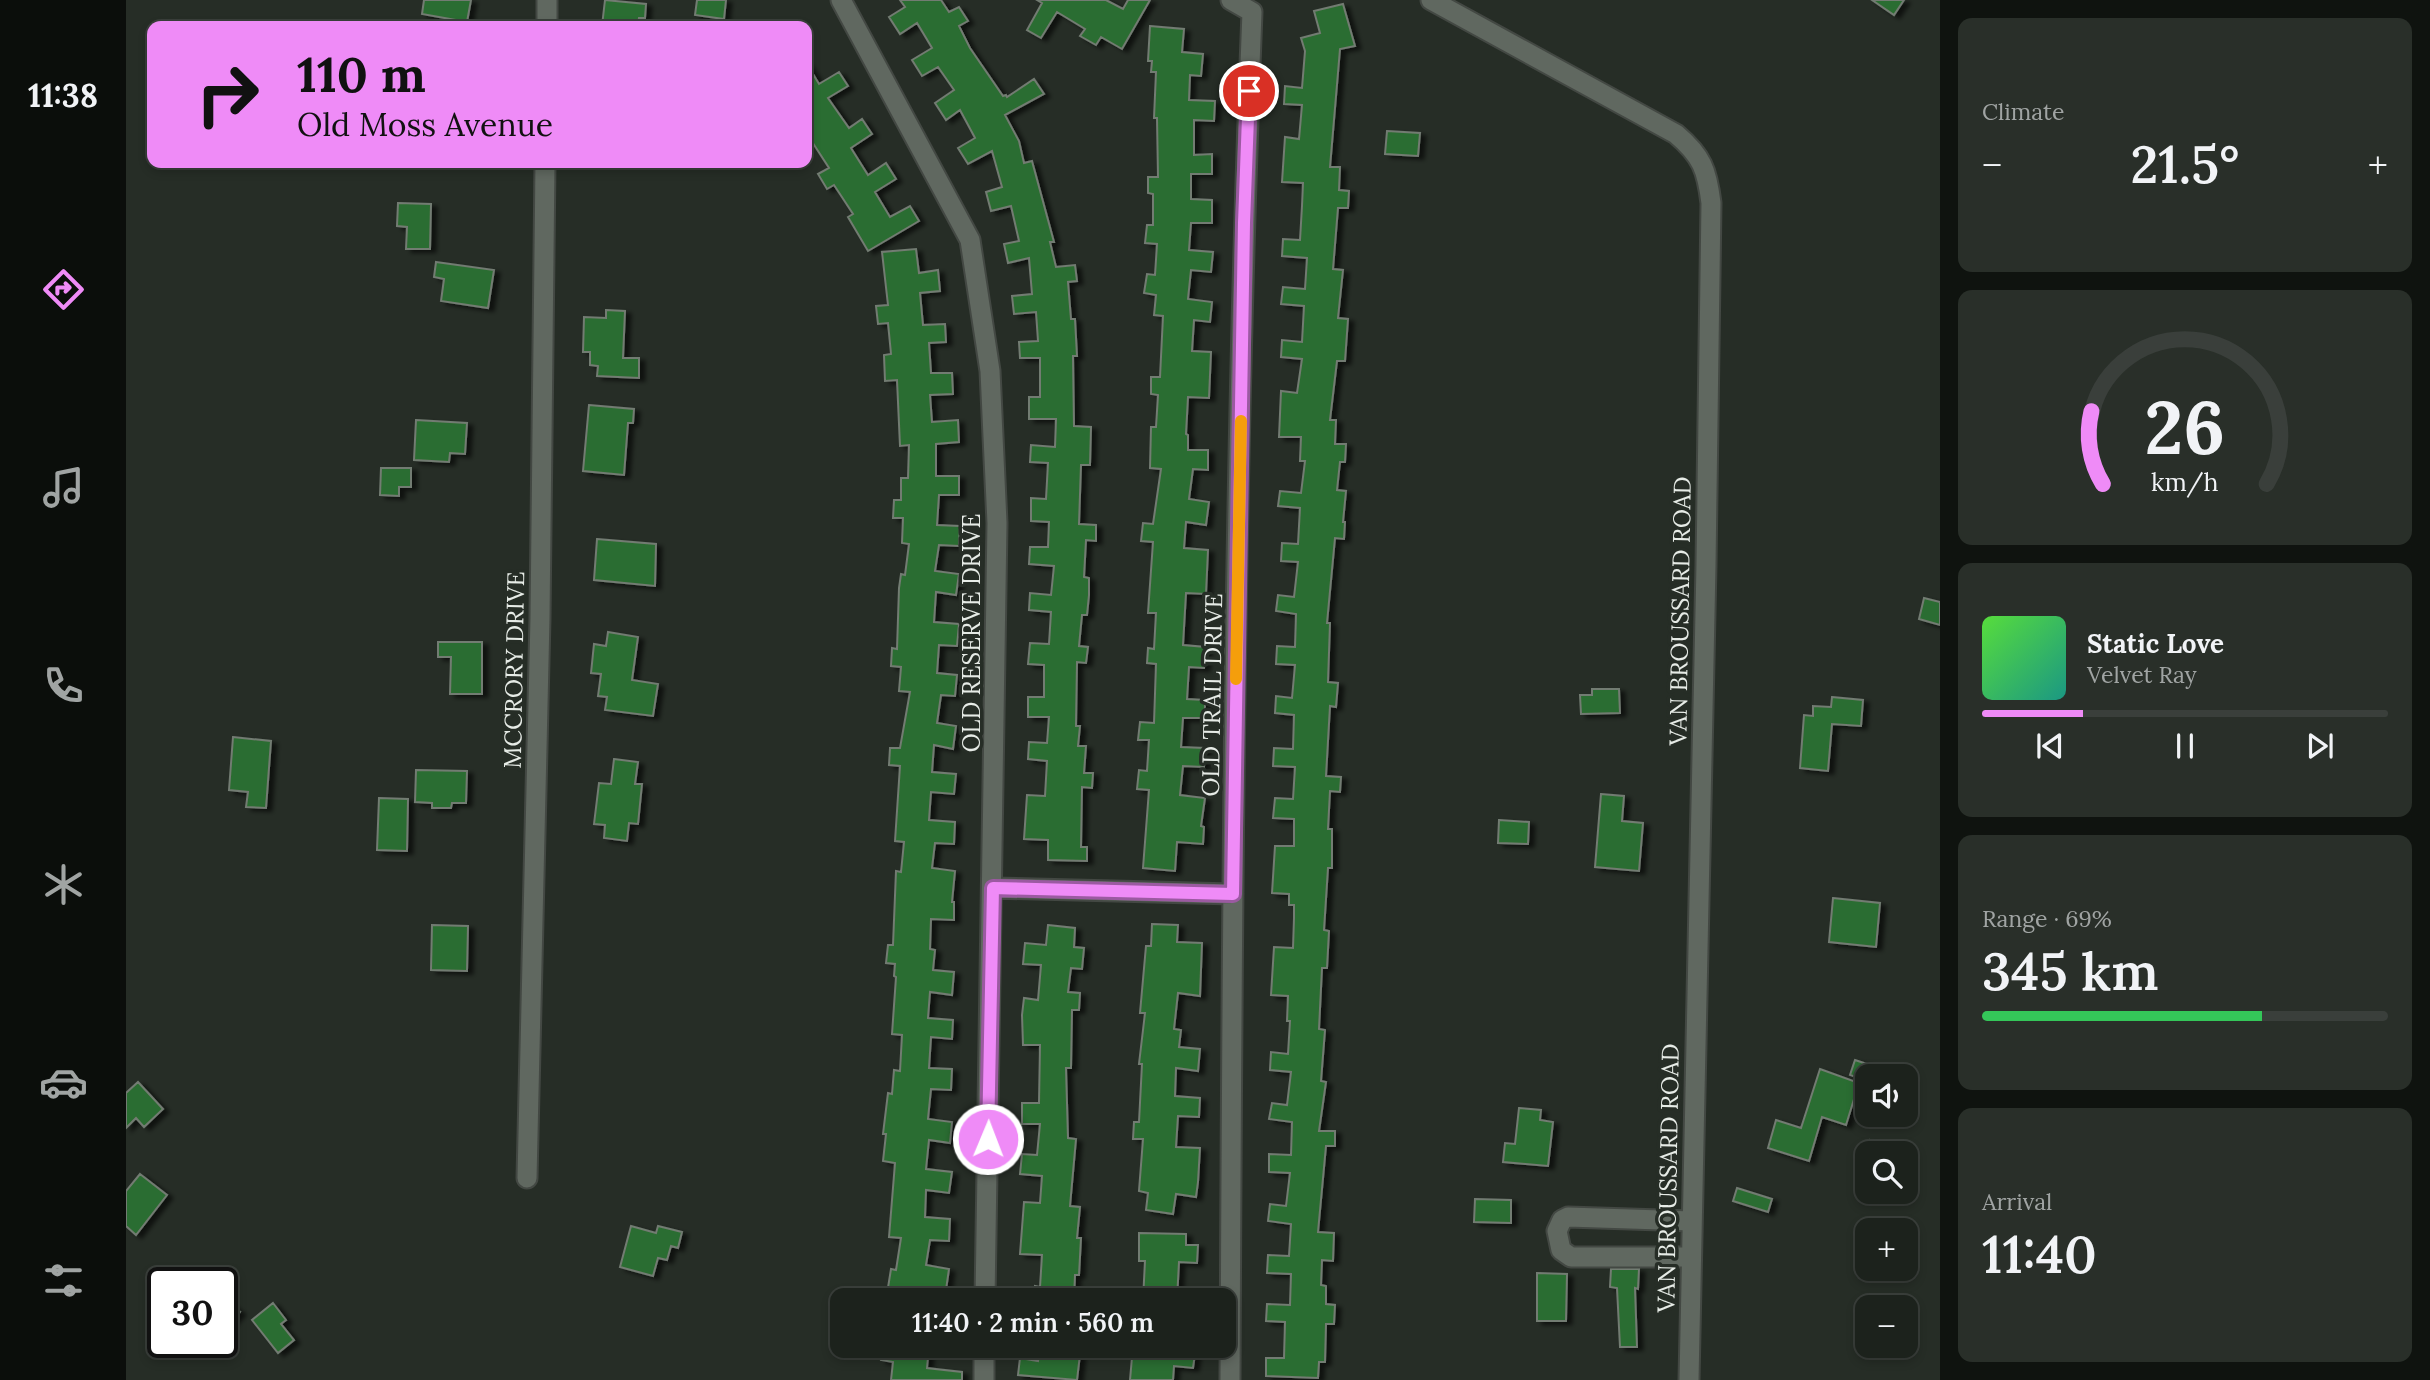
<!DOCTYPE html>
<html lang="en">
<head>
<meta charset="utf-8">
<style>
  body { margin:0; font-family:Lora,serif; background:#292f29; color:#f1f3f6; height:100vh; display:flex; flex-direction:column; font-size:26px; white-space:nowrap }
  * { box-sizing:border-box; margin:0 }
  p { font-size:23px; color:#a0a4a3 }
  .icon { flex:none; width:38px; height:38px; fill:none; stroke:currentColor; stroke-width:2; stroke-linecap:round; stroke-linejoin:round }
  .map { position:relative; flex:1; overflow:hidden }
  .details { display:flex; flex-direction:column; gap:18px; padding:18px; background:#0f130f; width:490px }
  .details>* { flex:none }
  .guide { position:absolute; left:21px; top:21px; width:665px; height:147px; border-radius:14px; box-shadow:0 4px 10px #0003,0 0 0 2px #3a3f3b; background:#ef8bf7; color:#111; overflow:hidden }
  .buttons { position:absolute; left:1729px; top:1064px; display:grid; gap:14px }
  .buttons a { display:grid; place-items:center; width:63px; height:63px; border-radius:14px; background:#1c221c; box-shadow:0 4px 10px #0003,0 0 0 2px #3a3f3b; font-size:35px }
  .speed { position:absolute; left:21px; top:1267px; display:flex; gap:14px; font-size:35px; font-weight:700; text-align:center }
  .speed>* { display:grid; place-content:center; width:91px; height:91px; border-radius:50%; background:#1c221c; box-shadow:0 4px 10px #0003,0 0 0 2px #3a3f3b; line-height:1 }
  .speed .limit { border:4px solid #111; border-radius:10px; background:#fff; color:#111 }
  .pin { position:absolute; display:grid; place-items:center; width:60px; height:60px; color:#fff; margin:-30px; border:4px solid #fff; border-radius:50%; box-shadow:0 2px 7px #0007 }
  .me { position:absolute; width:77px; margin:-38px; rotate:1deg; stroke-linejoin:round; filter:drop-shadow(0 0 5px #0008) }
  .turn { display:flex; align-items:center; gap:24px; height:147px; padding:0 35px; font-size:32px }
  .turn .icon { width:91px; height:91px; stroke-width:2.5 }
  .turn b { display:block; font-size:49px; line-height:60px }
  .big { font-size:52px; font-weight:600; line-height:1.1 }
  .details .card { flex:1; display:flex; flex-direction:column; justify-content:center; gap:10px; min-width:0; padding:0 24px; border-radius:14px; background:#292f29 }
  .details .dial { align-items:center; gap:0 }
  .dial svg { height:182px; overflow:visible; fill:none; stroke:#3a3f3b; stroke-width:7; stroke-linecap:round; text-anchor:middle }
  .dial text { fill:#f1f3f6; stroke:none }
  .song { display:flex; align-items:center; gap:21px }
  .cover { width:84px; height:84px; border-radius:10px; background:linear-gradient(135deg,hsl(110 70% 55%),hsl(170 70% 35%)) }
  .played { height:7px; border-radius:4px; background:linear-gradient(90deg,#ef8bf7 25%,#3a3f3b 25%) }
  .keys { display:flex; justify-content:space-around; direction:ltr }
  .heat { display:flex; justify-content:space-between; align-items:center; font-size:38px; direction:ltr }
  .charge { height:10px; border-radius:5px; background:linear-gradient(90deg,#34c759 69%,#3a3f3b 0) }
  .trip { position:absolute; left:704px; top:1288px; width:406px; height:70px; border-radius:14px; background:#1c221c; box-shadow:0 4px 10px #0003,0 0 0 2px #3a3f3b; font-weight:600; line-height:70px; text-align:center }
  main { display:flex; flex:1; min-height:0 }
  .tab-bar { display:flex; flex-direction:column; width:126px; justify-content:space-around; align-items:center; background:#0b0e0b; color:#a0a4a3 }
  .tab-bar .icon { width:49px; height:49px }
  .tab-bar .on { color:#ef8bf7 }
  .tab-bar b { font-size:32px; color:#f1f3f6 }
  .map>svg:first-child { display:block }
  .building { fill:#2c6d30; stroke:#727b72; stroke-width:2; filter:url(#shadow) }
  .lines { fill:none; stroke-linecap:round; stroke-linejoin:round }
  .minor-casing { stroke:#434843; stroke-width:23 }
  .minor { stroke:#606860; stroke-width:19 }
  .route-casing { stroke:#9b5aa1; stroke-width:18 }
  .route { stroke:#ef8bf7; stroke-width:12 }
  .slow { stroke:#f59e0b; stroke-width:12 }
  .labels { text-anchor:middle; dominant-baseline:central; stroke-width:7; stroke-linejoin:round; paint-order:stroke }
  .street-label { font-size:24px; fill:#e6ebe6; stroke:#262d26 }
</style>
</head>
<body>
<main>
<nav class="tab-bar">
<b>11:38</b>
<svg class="icon on" aria-label="directions" viewBox="0 0 24 24"><path d="M12 3l9 9-9 9-9-9zM9 14v-3h6M13 9l2 2-2 2"/></svg>
<svg class="icon" aria-label="music" viewBox="0 0 24 24"><path d="M9 18V5l10-2v13"/><circle cx="6" cy="18" r="3"/><circle cx="16" cy="16" r="3"/></svg>
<svg class="icon" aria-label="phone" viewBox="0 0 24 24"><path d="M5 4h4l2 5-3 2q2 4 5 5l2-3 5 2v4C11 20 4 13 5 4z"/></svg>
<svg class="icon" aria-label="climate" viewBox="0 0 24 24"><path d="M12 3v18M4 7l16 10M4 17L20 7"/></svg>
<svg class="icon" aria-label="car" viewBox="0 0 24 24"><path d="M5 17H2v-5l4-1 3-4h7l3 4 3 1v5h-3M9 17h6M6 11h13"/><circle cx="7" cy="17" r="2"/><circle cx="17" cy="17" r="2"/></svg>
<svg class="icon" aria-label="filters" viewBox="0 0 24 24"><path d="M4 7h16M4 17h16"/><circle cx="9" cy="7" r="2"/><circle cx="15" cy="17" r="2"/></svg>
</nav>
<div class="map">
<svg width="1814" height="1380" viewBox="0 0 1814 1380">
  <defs>
    <filter id="shadow"><feDropShadow dx="5.5" dy="3" stdDeviation="2" flood-color="#0009"/></filter>
  </defs>
  <rect width="100%" height="100%" fill="#262d26"/>
  <path class="building" d="M298 0H345L341 22 296 14Z
    M479 0 520 4 519 18H513L512 26H476Z
    M571 0H600L598 19 569 15Z
    M774 0H815L823 12 833 7 842 21 833 26 844 48 877 96 880 95 881 97 908 79 918 94 879 115 893 141 898 163 906 161 928 242H924L930 267 949 265 951 281 942 282 945 319H949L951 356H947L948 426 965 427 964 465H955L953 524 970 525V541L960 540 958 577 963 578V595L961 615H956L953 646 962 647 960 663 951 662 950 726H954L952 746H960L958 773H967L966 788 956 787 955 847H961V861L922 860V840L898 839 901 795 919 796 921 761 902 759 903 742 921 743 923 717H902V697H918V665L902 664 904 643 923 644 925 612 903 610 904 593 925 595 928 566 903 564 904 547H922L923 522 905 521V498L920 499 922 463 904 462 905 445 929 447 930 419H903V397H914V358H894L893 342 912 341 910 312 888 314 886 296 906 294 903 258 882 263 878 244 893 241 885 206 865 211 860 192 876 187 866 151 842 164 832 148 849 138 834 110 820 120 809 103 828 90 812 67 796 76 786 60 806 48 791 23 774 34 763 17 779 7Z
    M911 0H980L997 9 1002 0H1024L996 49 975 37 970 45 954 36 959 29 931 12 915 38 901 30 916 3Z
    M1746 0H1778L1768 15Z
    M1217 4 1229 46 1214 49 1204 167H1214L1213 190 1223 191 1222 208H1212L1207 269 1217 270 1212 318 1222 319 1219 361H1211L1204 420H1210L1209 444H1220L1219 462H1214L1211 490 1220 491 1217 522H1219L1218 539 1209 538 1201 623H1204L1202 682 1212 683 1210 707 1204 706 1200 776 1215 777 1214 792 1204 791 1202 829H1206V868H1202L1198 930 1203 931 1201 968H1196L1193 1029 1199 1030 1195 1081 1200 1082 1193 1131H1209V1146H1200L1192 1232 1208 1233 1207 1261 1196 1260 1195 1285 1200 1286V1304L1209 1305 1208 1324H1200L1199 1362H1193L1192 1378 1140 1376V1358H1158L1159 1322 1140 1321 1141 1304 1164 1305 1165 1274 1141 1273 1142 1255 1163 1256 1165 1224 1142 1221 1144 1204 1160 1206 1164 1173 1143 1172V1154L1165 1155 1166 1122 1143 1119 1146 1103 1161 1105 1165 1072 1144 1070 1145 1052 1162 1054 1164 1021H1161L1162 996 1145 995 1148 947 1167 948 1168 918V905H1163V894L1146 893 1149 846H1168V819L1147 818 1149 798 1167 799 1169 767 1147 766 1148 748 1167 749 1168 715 1149 713 1150 696 1166 698 1169 665 1150 664 1151 646 1169 647 1170 614 1150 611 1152 595 1168 597 1172 562 1155 561 1156 543 1172 544 1174 508 1152 506 1154 491 1175 493 1179 461H1174L1175 437H1153L1155 391 1171 393 1176 359 1155 357 1156 340 1176 342 1178 306 1155 304 1157 287 1179 289 1181 258 1156 256 1157 239 1174 240 1176 206 1177 183 1156 182 1159 137 1173 139 1176 105 1158 104 1159 86 1176 88 1179 51 1175 38 1194 33 1188 11Z
    M1024 26 1058 29 1056 52 1077 54 1075 76 1064 75 1063 100 1089 101 1088 121 1068 120V155L1086 154V174H1065V199L1086 200V223H1065L1063 250 1087 252 1085 272 1065 270 1062 299 1086 302 1084 322 1068 320 1066 351 1085 352 1083 398 1062 397 1060 434 1062 435V450H1082V470L1067 469 1063 499 1083 502 1080 525 1060 522 1058 548 1082 550 1080 594 1060 593 1057 645 1080 647 1078 668 1063 667 1061 699 1079 700V718H1057L1055 747 1079 748 1078 767 1057 766 1054 795 1079 798 1075 826 1078 827 1077 844 1051 842 1049 871 1017 868 1023 790 1011 789 1013 770 1021 771 1023 740H1012L1014 722 1028 723 1030 664 1021 663 1022 648 1028 649 1030 613H1022L1027 542 1015 541 1017 523 1027 524 1035 469 1024 468 1025 427H1030L1032 395 1025 394V377H1034L1037 316 1028 315 1030 295 1018 293 1021 274 1029 275 1031 244 1019 243 1021 225H1027V194L1022 193V177H1032L1031 118H1028L1030 72H1025L1026 61H1022Z
    M681 64 693 84 713 72 722 86 702 98 723 128 736 119 746 134 725 148 742 175 760 163 770 179 749 192 764 217 784 206 793 221 742 251 722 217 727 214 708 185 701 189 692 174 703 168 681 134Z
    M1261 131 1294 133 1292 156 1259 154Z
    M272 203 305 204 304 249H280L281 227 271 226Z
    M790 249 793 273 812 270 814 291 794 293 797 325 819 324 820 342 803 343 805 373H826L827 394 804 395 806 422 832 420 833 442 810 444V476H833V495H813L811 525 834 526 833 546 813 545 809 571 833 574 830 595 810 592 808 622 833 624 831 646 813 645 811 673 831 675 829 696 815 695 811 723 830 726 827 749 808 745 806 772 830 774 828 794 805 792 803 820 829 822 828 844 809 843 806 868 829 871 826 902H828V920L805 919 804 949 809 950 807 970 828 972 826 995 804 992 802 1018 827 1020 826 1039 805 1037 803 1068 826 1069 825 1090 805 1089 802 1119 826 1122 824 1143 803 1140 800 1169 826 1172 823 1193 800 1190 799 1217 824 1219 823 1241 804 1240 800 1265 823 1269 820 1290 803 1288 801 1300H760L765 1269 770 1270 775 1238 763 1237 769 1163 757 1161 760 1134H757L762 1093 766 1094 768 1070 774 1071 776 1035 766 1034 770 977 768 976 769 964 760 963 762 945H767L770 871 775 872 778 842 769 841 774 766 763 765 764 748H774L784 692 773 691 775 667 765 666 766 648 771 649 773 588 775 574 779 575 783 544 776 543 777 518H767L768 500H775V478H782L783 445 774 446 771 380 759 381 758 355 765 354 762 323 752 324 750 306 762 305 756 252Z
    M310 262 368 270 362 308 315 301 318 279 308 277Z
    M480 310 499 311 497 358H513V378L471 376 472 366 464 365V352H457L458 317 480 318Z
    M463 405 508 409 507 423H502L498 475 457 471Z
    M290 420 341 423 339 454 324 453 323 462 288 460Z
    M255 468H285V487H273V496L254 495Z
    M471 539 530 544 529 586 468 580Z
    M1798 598 1814 602V625L1793 619Z
    M482 632 512 637 506 680 532 684 527 716 479 710 481 697 472 696 475 674 465 673 468 644 480 646Z
    M312 642H356V694H324L325 657H312Z
    M1466 689H1493L1494 713 1455 714 1454 695H1466Z
    M1706 697 1737 700 1735 726 1706 724 1702 771 1674 768 1678 715 1687 716V706L1705 707Z
    M107 737 145 741 140 808 120 807 122 792 103 790Z
    M488 759 512 762 509 784H516L512 824 503 823 501 841 478 838 479 825 468 824 473 783 485 784Z
    M290 770 341 771 340 803H326L325 808H306V803L289 802Z
    M1475 794 1498 796 1496 821 1517 823 1513 871 1469 867Z
    M253 798 282 799 281 851 251 850Z
    M1373 820 1403 822 1402 844 1372 843Z
    M1707 898 1754 903 1750 947 1703 942Z
    M1026 924 1052 925 1051 942 1076 943 1074 996 1052 993 1048 1029 1055 1030 1053 1047 1074 1049 1072 1071 1050 1068 1049 1096 1074 1098 1073 1117 1052 1116 1050 1147 1074 1148 1072 1182 1070 1197 1050 1194 1047 1214 1020 1210 1022 1193 1013 1191 1017 1139H1007L1008 1122H1013L1016 1064H1013L1019 1013H1014L1020 946H1025Z
    M306 925 342 926 341 971 305 970Z
    M922 925 949 928 948 947 958 948 956 969 945 968 942 992 954 993 953 1010H946L945 1068H940L942 1138 950 1139 944 1206 954 1207 951 1238H955L953 1275H949L948 1300H909V1286L914 1287 916 1255 894 1254 898 1202 914 1203 916 1176 894 1174 896 1154 911 1155 914 1124H896V1103H913L914 1045H897L896 1015 898 998 912 1000 915 965 897 964 899 943 920 945Z
    M1729 1060 1771 1074V1076H1741V1081L1724 1075Z
    M1694 1069 1733 1083 1720 1125 1696 1117 1683 1161 1642 1148 1650 1120 1675 1128Z
    M12 1082 37 1109 18 1127 10 1118 0 1128V1093Z
    M1393 1108 1415 1110 1414 1120 1427 1122 1422 1166 1377 1162 1379 1143 1389 1144Z
    M1744 1140 1780 1149 1779 1153H1740Z
    M14 1174 41 1195 10 1235 0 1226V1191Z
    M1611 1188 1646 1199 1642 1212 1607 1201Z
    M1349 1199 1385 1200V1223L1348 1222Z
    M505 1226 530 1233 532 1226 556 1232 552 1248 545 1246 541 1260 532 1258 527 1276 494 1267Z
    M1013 1233 1060 1234V1245H1072L1071 1263 1053 1262 1051 1300H1017L1019 1261H1013Z
    M1485 1269H1513L1512 1289 1509 1288 1511 1347H1494L1491 1288 1484 1287Z
    M1411 1273 1441 1274 1440 1321H1411Z
    M96 1298 114 1312 96 1333Z
    M147 1303 160 1320 155 1324 168 1340 152 1353 126 1320Z
    M757 1346 803 1347 801 1368 836 1372V1380H765L767 1362 755 1360Z
    M914 1346H955L951 1380 892 1375 894 1358 912 1361Z
    M1007 1346 1070 1347 1067 1368 1048 1366 1047 1380H1004Z"/>
  <g class="lines">
    <g class="minor-casing">
      <path id="minor" d="M715 0 844 240 864 371 871 523 859 1300
        M1305 0 1550 134C1576 156 1581 170 1585 203L1580 565 1563 1380
        M421 26V0
        M867 888 1107 894
        M401 1178 414 618 419 163
        M1565 1257H1445L1435 1250 1431 1231 1436 1220 1442 1217 1566 1221
        M858 1380V1346
        M1104 1380C1106 924 1108 467 1126 12L1105 0"/>
    </g>
    <use href="#minor" class="minor"/>
  </g>
  <g class="lines">
    <g class="route-casing">
      <path id="route" d="M862 1139 867 888 1107 894 1118 223 1123 91"/>
    </g>
    <use href="#route" class="route"/>
    <path class="slow" d="M1110 679 1115 421"/>
  </g>
  <g class="labels">
    <g class="street-label">
      <text transform="translate(1554 611) rotate(-89)">VAN BROUSSARD ROAD</text>
      <text transform="translate(845 633) rotate(-90)">OLD RESERVE DRIVE</text>
      <text transform="translate(388 670) rotate(-89)">MCCRORY DRIVE</text>
      <text transform="translate(1086 695) rotate(-89)">OLD TRAIL DRIVE</text>
      <text transform="translate(1542 1178) rotate(-89)">VAN BROUSSARD ROAD</text>
    </g>
  </g>
</svg>
<div class="buttons">
<a><svg class="icon" aria-label="sound" viewBox="0 0 24 24"><path d="M4 9h4l5-4v14l-5-4H4zM17 9q2 3 0 6"/></svg></a>
<a><svg class="icon" aria-label="search" viewBox="0 0 24 24"><circle cx="10" cy="10" r="6"/><path d="M15 15l6 6"/></svg></a>
<a>+</a>
<a>−</a>
</div>
<div class="speed"><div class="limit">30</div></div>
<div class="pin" style="left:1123px;top:91px;background:#d93025"><svg class="icon" aria-label="arrive" viewBox="0 0 24 24"><path d="M6 21V4h12l-3 4 3 4H6"/></svg></div>
<svg class="me" style="left:862px;top:1139px" viewBox="-20 -20 40 40"><circle r="17" fill="#ef8bf7" stroke="#fff" stroke-width="3"/><path d="M0-11L8 9 0 5-8 9z" fill="#fff"/></svg>
<div class="trip">11:40 · 2 min · 560 m</div>
<div class="guide">
<div class="turn"><svg class="icon" aria-label="right" viewBox="0 0 24 24"><path d="M7 20v-9h11M14 6l5 5-5 5"/></svg><div><b>110 m</b>Old Moss Avenue</div></div>
</div>
</div>
<section class="details">
<div class="card"><p>Climate</p>
<div class="heat"><a>−</a><b class="big">21.5°</b><a>+</a></div>
</div>
<div class="card dial"><svg viewBox="0 0 100 80">
<path d="M14 69A42 42 0 1 1 86 69"/>
<path d="M14 69A42 42 0 0 1 9 37" stroke="#ef8bf7"/>
<text x="50" y="56" font-size="32" font-weight="700">26</text>
<text x="50" y="72" font-size="11">km/h</text>
</svg></div>
<div class="card">
<div class="song"><i class="cover"></i><div><b>Static Love</b><p>Velvet Ray</p></div></div>
<div class="played"></div>
<div class="keys"><svg class="icon" aria-label="previous" viewBox="0 0 24 24"><path d="M18 5L8 12l10 7zM5 5v14"/></svg><svg class="icon" aria-label="pause" viewBox="0 0 24 24"><path d="M8 5v14M16 5v14"/></svg><svg class="icon" aria-label="next" viewBox="0 0 24 24"><path d="M6 5l10 7-10 7zM19 5v14"/></svg></div>
</div>
<div class="card"><p>Range · 69%</p><b class="big">345 km</b><div class="charge"></div></div>
<div class="card"><p>Arrival</p><b class="big">11:40</b></div>
</section>
</main>
</body>
</html>
